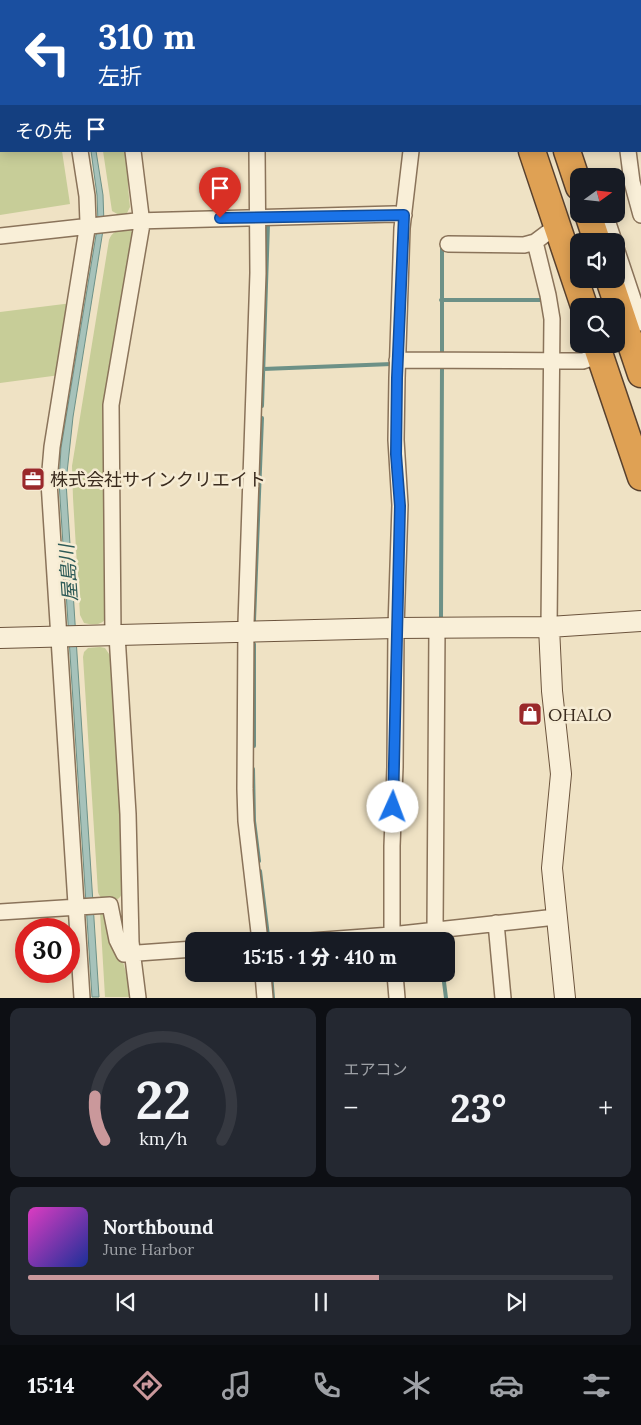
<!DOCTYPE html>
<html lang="ja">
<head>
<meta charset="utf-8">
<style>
  body { margin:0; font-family:Lora,"Noto Sans JP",serif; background:#242831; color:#f1f3f6; height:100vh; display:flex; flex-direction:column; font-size:19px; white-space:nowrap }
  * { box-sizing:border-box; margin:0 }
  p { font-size:16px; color:#9ea1a6 }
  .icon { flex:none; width:28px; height:28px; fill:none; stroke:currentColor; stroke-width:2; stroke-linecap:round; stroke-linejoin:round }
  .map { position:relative; height:998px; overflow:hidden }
  .details { display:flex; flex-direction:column; gap:10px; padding:10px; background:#0d0f14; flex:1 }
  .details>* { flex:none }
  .guide { position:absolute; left:0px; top:0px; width:641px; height:152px; box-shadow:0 2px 12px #0003; background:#1a4fa0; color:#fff; overflow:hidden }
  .needle { width:32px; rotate:75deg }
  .buttons { position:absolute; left:570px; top:168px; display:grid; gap:10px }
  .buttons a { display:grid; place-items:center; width:55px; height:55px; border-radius:10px; background:#171b24; box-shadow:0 2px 12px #0003; font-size:25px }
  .speed { position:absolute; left:15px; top:918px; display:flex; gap:10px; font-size:25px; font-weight:700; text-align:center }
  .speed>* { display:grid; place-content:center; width:65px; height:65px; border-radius:50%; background:#171b24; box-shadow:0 2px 12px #0003; line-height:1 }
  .speed .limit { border:8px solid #d22; background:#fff; color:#111 }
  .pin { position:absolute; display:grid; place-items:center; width:42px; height:42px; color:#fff; margin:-51px -21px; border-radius:50% 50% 50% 0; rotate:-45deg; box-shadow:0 0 5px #0007 }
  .pin .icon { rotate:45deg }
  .me { position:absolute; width:55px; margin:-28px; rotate:2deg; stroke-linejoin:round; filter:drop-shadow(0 0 4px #0008) }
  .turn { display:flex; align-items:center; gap:18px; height:105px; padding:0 15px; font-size:22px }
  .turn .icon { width:65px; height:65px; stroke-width:2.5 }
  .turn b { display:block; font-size:35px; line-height:42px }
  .then { display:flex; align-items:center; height:48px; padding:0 15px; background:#0003; gap:10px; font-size:19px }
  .big { font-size:38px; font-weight:800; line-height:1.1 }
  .details .widget { flex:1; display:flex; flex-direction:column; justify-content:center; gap:8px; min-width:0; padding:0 18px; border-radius:10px; background:#242831 }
  .details .dial { align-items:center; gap:0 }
  .dial svg { height:130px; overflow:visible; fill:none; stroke:#363941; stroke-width:7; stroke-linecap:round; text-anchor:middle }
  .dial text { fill:#f1f3f6; stroke:none }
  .song { display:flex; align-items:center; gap:15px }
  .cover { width:60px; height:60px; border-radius:8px; background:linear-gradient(135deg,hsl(310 70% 55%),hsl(230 70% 35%)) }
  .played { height:5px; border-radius:2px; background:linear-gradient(90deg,#ca989b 60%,#363941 60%) }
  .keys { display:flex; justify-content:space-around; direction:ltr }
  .heat { display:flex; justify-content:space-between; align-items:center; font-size:28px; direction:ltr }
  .details .tiles { flex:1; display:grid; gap:10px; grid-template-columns:1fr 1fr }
  .widget:last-child { grid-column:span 2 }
  .trip { position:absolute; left:185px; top:932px; width:270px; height:50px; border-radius:10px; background:#171b24; box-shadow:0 2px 12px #0003; font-weight:800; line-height:50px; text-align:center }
  .dock { display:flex; height:80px; justify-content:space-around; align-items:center; background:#090b0e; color:#9ea1a6 }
  .dock .icon { width:35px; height:35px }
  .dock .on { color:#ca989b }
  .dock b { font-size:22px; color:#f1f3f6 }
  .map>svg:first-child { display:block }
  .green { fill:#c7cd98 }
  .water { fill:#a6c2ba; stroke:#6d9187 }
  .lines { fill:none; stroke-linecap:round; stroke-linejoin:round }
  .stream { stroke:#6d9187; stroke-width:4 }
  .street-casing { stroke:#8a735a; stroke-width:18 }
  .secondary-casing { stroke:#6c543d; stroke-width:22 }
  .highway-casing { stroke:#58412e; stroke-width:29 }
  .street { stroke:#f9efd8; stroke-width:15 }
  .secondary { stroke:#f9efd8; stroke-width:20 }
  .highway { stroke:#dfa154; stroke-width:26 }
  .route-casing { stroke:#114b97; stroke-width:12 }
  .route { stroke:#1a73e8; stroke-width:9 }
  .labels { text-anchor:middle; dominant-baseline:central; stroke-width:5; stroke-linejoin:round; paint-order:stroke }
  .poi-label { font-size:18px; fill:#3a2b1e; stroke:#f6ecd4; text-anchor:start }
  .water-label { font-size:19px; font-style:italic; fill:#2d5a57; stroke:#f6ecd4 }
</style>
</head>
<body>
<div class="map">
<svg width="641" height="998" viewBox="0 0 641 998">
  <rect width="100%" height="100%" fill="#efe2c4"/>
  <path class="green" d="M0 66H1V151H62L70 204 0 215Z
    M103 151H126L129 172 128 187 130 207 127 213 119 215 112 211Z
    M126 229 130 230 133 233 109 383 106 616C104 626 93 625 84 623L80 615 73 498 72 466 109 240C112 232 117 230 126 229Z
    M72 303 60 375 0 383V312Z
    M100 647 105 648 111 657 120 814 122 892C120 905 101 904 98 892L83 657 84 652 88 648Z
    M104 909C114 939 128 966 130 997H105L100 912Z"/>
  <path class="water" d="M91 151H96L103 195 104 224 73 417 66 482 99 997H92L59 482 61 448 98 223 97 195Z"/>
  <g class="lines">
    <path class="stream" d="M442 248V356
      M441 300H540
      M263 369 392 364
      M262 406 268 224
      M441 619 442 364
      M254 621 262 418
      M254 746V644
      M253 769 254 821 259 861
      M260 871 268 936
      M271 974 273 998
      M443 974 446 998"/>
    <g class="street-casing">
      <path id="street" d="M58 0V1
        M113 0V1
        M80 151 87 196 88 223 52 447 49 482 82 998
        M257 151 258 273 246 623 245 789 246 821 260 941
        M628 151 632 182 641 215
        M605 214 614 241
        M0 236 136 221 394 214 404 215
        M448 244 524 245 535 242
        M616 248 641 323
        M397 360 583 361 600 355
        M549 627 552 319 548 295 535 242 547 233 558 229
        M113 635 111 405 142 224 133 151
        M117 635 128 814 131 942 138 998
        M0 912 110 905 117 940 124 954 194 949
        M496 923 503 998
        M435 929 437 628
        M311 941 391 935 556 917
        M392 941V846L395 767 396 628 400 505 396 440 397 378 402 228 411 151
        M263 974 265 998
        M395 974 397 998"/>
    </g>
    <g class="secondary-casing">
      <path id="secondary" d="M228 0V1
        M355 0V1
        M640 6H641
        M549 627 552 691 561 774 552 868 565 998
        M0 638 396 628 549 627 641 621"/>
    </g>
    <g class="highway-casing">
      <path id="highway" d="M482 0V1
        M517 0V1
        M532 151 584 306
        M567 151 579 187
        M588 214 597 241
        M609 279 641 374
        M596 344 641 477"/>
    </g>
    <use href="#street" class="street"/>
    <use href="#secondary" class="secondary"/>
    <use href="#highway" class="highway"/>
  </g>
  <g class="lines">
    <g class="route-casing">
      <path id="route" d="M220 218 404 215 397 378 396 454 400 506 393 807"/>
    </g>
    <use href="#route" class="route"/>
  </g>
  <defs>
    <g id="office-square" transform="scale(1.25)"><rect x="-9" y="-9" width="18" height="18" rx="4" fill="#9a292b" stroke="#f6ecd4"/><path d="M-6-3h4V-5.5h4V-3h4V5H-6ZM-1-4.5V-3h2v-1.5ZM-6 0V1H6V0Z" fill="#fff"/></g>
    <g id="shop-square" transform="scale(1.25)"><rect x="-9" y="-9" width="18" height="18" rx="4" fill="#9a292b" stroke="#f6ecd4"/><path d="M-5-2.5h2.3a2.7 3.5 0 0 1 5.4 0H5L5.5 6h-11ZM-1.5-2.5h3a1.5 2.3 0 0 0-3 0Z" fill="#fff"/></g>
  </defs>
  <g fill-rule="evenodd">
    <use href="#office-square" x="33" y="479"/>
    <use href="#shop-square" x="530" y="714"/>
  </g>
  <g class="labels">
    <g class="poi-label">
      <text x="50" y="479">株式会社サインクリエイト</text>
      <text x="548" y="714">OHALO</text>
    </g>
    <g class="water-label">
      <text transform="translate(68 573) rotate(-94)">屋島川</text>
    </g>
  </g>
</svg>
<div class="buttons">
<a><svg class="needle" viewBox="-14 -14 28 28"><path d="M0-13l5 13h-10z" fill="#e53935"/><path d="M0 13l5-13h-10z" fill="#9ea1a6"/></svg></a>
<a><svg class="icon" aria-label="sound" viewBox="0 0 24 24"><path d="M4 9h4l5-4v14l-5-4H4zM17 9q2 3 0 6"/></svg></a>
<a><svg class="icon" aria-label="search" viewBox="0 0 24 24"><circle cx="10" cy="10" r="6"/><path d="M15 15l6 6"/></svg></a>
</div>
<div class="speed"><div class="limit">30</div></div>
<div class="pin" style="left:220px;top:218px;background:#d93025"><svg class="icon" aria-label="arrive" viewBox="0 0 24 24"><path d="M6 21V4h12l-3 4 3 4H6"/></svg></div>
<svg class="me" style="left:393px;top:807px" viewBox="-20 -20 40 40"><circle r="19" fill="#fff"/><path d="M0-13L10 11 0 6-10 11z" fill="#1a73e8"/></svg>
<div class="trip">15:15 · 1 分 · 410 m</div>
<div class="guide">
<div class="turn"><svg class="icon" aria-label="left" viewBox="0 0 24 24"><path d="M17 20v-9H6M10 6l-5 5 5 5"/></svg><div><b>310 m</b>左折</div></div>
<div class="then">その先<svg class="icon" aria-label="arrive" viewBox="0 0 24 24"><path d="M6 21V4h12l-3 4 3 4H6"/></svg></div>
</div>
</div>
<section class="details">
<div class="tiles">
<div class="widget dial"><svg viewBox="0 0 100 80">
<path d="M14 69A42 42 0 1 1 86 69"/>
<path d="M14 69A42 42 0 0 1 8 42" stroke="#ca989b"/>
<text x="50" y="56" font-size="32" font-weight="700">22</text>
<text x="50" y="72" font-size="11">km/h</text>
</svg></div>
<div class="widget"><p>エアコン</p>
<div class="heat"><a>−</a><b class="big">23°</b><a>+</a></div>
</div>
<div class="widget">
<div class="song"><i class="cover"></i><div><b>Northbound</b><p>June Harbor</p></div></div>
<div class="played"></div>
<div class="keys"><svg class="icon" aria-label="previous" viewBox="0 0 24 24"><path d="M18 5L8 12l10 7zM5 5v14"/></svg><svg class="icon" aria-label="pause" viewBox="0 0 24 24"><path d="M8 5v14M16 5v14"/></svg><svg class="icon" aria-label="next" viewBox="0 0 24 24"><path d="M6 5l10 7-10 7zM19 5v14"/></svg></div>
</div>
</div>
</section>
<nav class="dock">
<b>15:14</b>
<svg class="icon on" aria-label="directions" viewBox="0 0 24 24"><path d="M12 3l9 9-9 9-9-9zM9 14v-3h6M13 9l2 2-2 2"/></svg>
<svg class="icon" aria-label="music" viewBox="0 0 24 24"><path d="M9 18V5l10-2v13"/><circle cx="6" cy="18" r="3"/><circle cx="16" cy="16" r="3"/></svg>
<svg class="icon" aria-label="phone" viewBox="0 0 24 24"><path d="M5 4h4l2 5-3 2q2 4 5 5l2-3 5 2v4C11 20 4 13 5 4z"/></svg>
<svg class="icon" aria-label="climate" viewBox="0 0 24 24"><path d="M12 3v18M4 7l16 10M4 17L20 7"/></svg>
<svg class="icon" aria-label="car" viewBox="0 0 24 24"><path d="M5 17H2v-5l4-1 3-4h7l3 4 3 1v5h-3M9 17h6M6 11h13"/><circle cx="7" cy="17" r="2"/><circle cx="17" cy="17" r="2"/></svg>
<svg class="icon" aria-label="filters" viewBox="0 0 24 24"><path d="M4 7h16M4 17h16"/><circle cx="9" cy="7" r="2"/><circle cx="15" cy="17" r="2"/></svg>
</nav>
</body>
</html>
